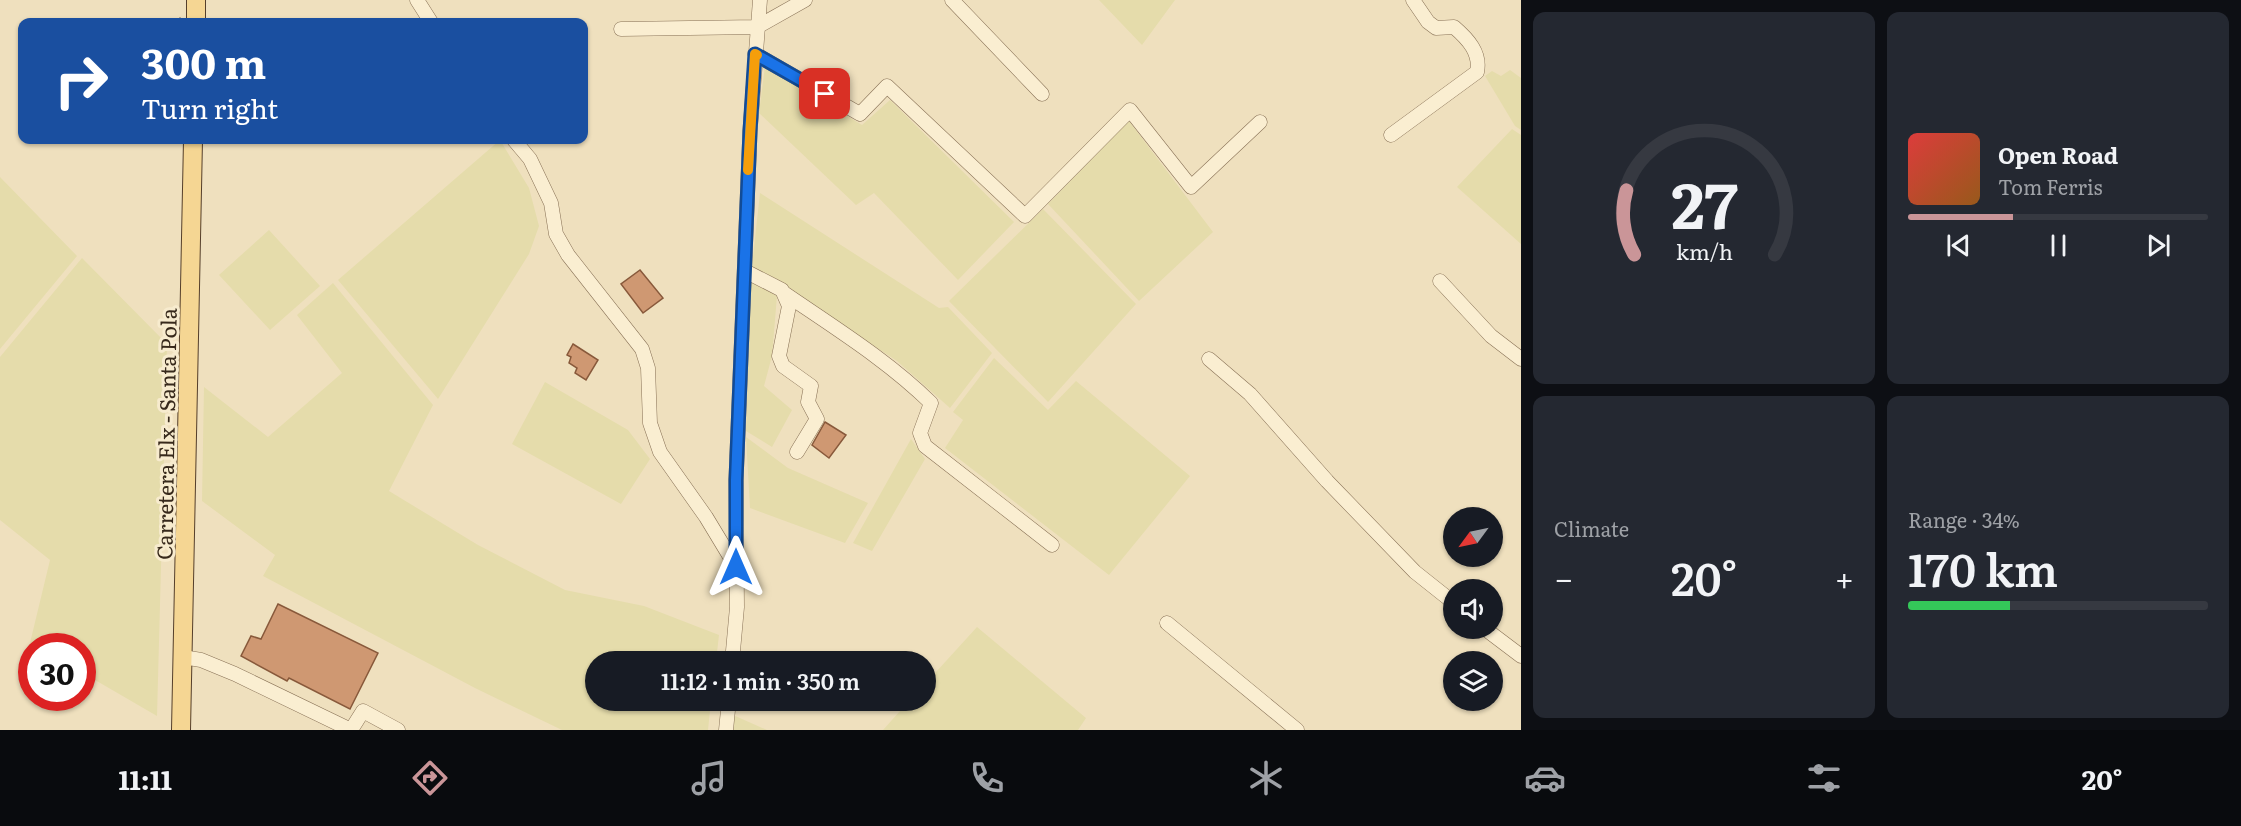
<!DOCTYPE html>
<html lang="en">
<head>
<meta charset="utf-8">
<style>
  body { margin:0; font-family:Literata,serif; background:#242831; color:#f1f3f6; height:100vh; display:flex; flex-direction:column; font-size:22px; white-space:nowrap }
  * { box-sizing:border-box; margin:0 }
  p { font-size:20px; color:#9ea1a6 }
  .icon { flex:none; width:33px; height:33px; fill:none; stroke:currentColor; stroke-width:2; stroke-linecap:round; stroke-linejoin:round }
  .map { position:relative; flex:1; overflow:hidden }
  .drawer { display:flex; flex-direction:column; gap:12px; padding:12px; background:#0d0f14; width:720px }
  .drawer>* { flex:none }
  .guide { position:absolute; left:18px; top:18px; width:570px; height:126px; border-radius:12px; box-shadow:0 2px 4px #0004; background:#1a4fa0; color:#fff; overflow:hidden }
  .needle { width:39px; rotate:237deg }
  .controls { position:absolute; left:1443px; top:507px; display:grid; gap:12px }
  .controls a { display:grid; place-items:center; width:60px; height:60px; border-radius:50%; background:#171b24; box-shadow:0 2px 4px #0004; font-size:30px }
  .speed { position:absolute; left:18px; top:633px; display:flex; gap:12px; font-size:30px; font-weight:700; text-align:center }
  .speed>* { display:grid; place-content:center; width:78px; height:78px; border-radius:50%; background:#171b24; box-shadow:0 2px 4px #0004; line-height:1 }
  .speed .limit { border:9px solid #d22; background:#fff; color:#111 }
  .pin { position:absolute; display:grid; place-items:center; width:51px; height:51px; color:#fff; margin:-26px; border-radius:12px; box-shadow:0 3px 9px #0006 }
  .me { position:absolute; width:66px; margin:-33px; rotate:0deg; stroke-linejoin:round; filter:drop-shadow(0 0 4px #0008) }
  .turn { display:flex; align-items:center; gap:21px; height:126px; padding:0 24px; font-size:27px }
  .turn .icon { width:78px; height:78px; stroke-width:2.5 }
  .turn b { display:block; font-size:42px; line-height:51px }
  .big { font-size:45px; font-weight:600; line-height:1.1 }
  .drawer .card { flex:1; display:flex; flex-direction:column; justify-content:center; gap:9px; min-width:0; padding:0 21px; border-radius:12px; background:#242831 }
  .drawer .dial { align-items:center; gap:0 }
  .dial svg { height:156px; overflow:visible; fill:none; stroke:#363941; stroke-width:7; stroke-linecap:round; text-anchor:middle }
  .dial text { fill:#f1f3f6; stroke:none }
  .song { display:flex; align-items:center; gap:18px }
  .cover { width:72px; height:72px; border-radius:9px; background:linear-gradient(135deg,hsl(0 70% 55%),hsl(30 70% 35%)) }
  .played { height:6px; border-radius:3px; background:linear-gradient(90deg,#ca9598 35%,#363941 35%) }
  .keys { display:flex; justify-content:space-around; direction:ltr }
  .heat { display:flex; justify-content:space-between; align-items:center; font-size:33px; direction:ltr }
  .charge { height:9px; border-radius:4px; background:linear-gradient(90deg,#34c759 34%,#363941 0) }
  .drawer .tiles { flex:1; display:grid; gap:12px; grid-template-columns:repeat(2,1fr) }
  .trip { position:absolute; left:585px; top:651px; width:351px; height:60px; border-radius:30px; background:#171b24; box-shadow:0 2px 4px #0004; font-weight:600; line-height:60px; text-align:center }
  .tab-bar { display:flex; height:96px; justify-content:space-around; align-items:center; background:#090b0e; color:#9ea1a6 }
  .tab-bar .icon { width:42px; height:42px }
  .tab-bar .active { color:#ca9598 }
  .tab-bar b { font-size:27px; color:#f1f3f6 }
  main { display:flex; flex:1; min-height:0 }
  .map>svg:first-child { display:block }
  .farmland { fill:#e5dcab }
  .building { fill:#cf9872; stroke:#88593b; stroke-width:1.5 }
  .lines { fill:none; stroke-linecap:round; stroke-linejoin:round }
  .minor-casing { stroke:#887156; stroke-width:15 }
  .major-casing { stroke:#553f2b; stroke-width:20 }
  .path { stroke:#887156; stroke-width:2; stroke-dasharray:4.5 3; stroke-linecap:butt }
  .minor { stroke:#faeed1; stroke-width:14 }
  .major { stroke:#f5d693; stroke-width:18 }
  .route-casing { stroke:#114b97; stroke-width:15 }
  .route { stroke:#1a73e8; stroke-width:10 }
  .slow { stroke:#f59e0b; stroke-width:10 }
  .labels { text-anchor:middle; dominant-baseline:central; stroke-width:6; stroke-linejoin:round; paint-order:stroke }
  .street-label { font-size:21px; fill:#37291b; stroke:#f7ebce }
</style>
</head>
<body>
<main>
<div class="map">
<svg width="1521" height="730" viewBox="0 0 1521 730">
  <rect width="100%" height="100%" fill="#efe0be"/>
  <path class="farmland" d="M1099 0H1175L1142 45Z
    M765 66 862 125 890 100 1014 222 958 280 874 193 856 205 759 113Z
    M1510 70 1521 78V130L1515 126 1485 76 1492 71 1501 76Z
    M1129 121 1213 232 1139 301 1048 204Z
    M1512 129 1521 135V244L1457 187Z
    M500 140 529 188 539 226 529 254 438 399 338 280Z
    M0 177 77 256 0 349Z
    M760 193 939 308 948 307 992 353 950 408 897 361 752 266Z
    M1043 209 1136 304 1048 402 949 301Z
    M269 230 320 286 270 330 219 275Z
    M82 258 167 344 157 716 83 673 82 646H37L30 643 50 560 0 520V357Z
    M751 281 777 296 772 356 764 386 792 410 772 447 746 431Z
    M333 283 433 405 389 491 478 545 565 590 644 606 719 635 716 661 596 662V700L711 701 708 730H562L475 688 263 576 275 555 202 501 204 387 268 437 342 373 297 315Z
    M994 358 1048 410 1076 381 1190 476 1109 575 945 448 963 420 953 412Z
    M545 382 628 430 650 459 621 504 512 444Z
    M746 437 788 468 868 503 845 543 750 508Z
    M911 439 925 459 872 551 853 543Z
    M977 627 1086 718 1078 730H883L909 701 926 700V683Z
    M733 715 767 730H732Z"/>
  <path class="building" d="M640 270 663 298 643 313 621 284Z
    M573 344 598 360 586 380 575 373 577 368 569 363 571 357 567 355Z
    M825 422 846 435 829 458 812 445Z
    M278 604 378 653 350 709 289 678 287 681 241 656 251 636 261 639Z"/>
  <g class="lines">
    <g class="minor-casing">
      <path id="minor" d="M417 0 431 22
        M952 0 1042 94
        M621 29 757 27 805 0
        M755 54 860 114 887 86 1025 216 1130 110 1191 187 1260 122
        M1391 135 1477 72C1481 53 1468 39 1454 27L1436 28 1428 22 1413 0
        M514 140 530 159 551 203 556 234 568 255 642 349 648 368 650 423 660 452 706 517 735 565
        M745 271 782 290 789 306 779 356 783 366 811 386 808 402 817 419 797 452
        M1440 281 1491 336 1521 359
        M784 293C835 328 887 360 931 403L920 433 925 446 1052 545
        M1209 359 1250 394 1327 481 1415 572 1454 603
        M1167 623 1297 730
        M1484 628 1521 656
        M183 657 201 660 235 674 351 730 363 711 398 730
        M732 662 737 607 736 480 750 131 760 0
        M726 730 729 700"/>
    </g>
    <g class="major-casing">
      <path id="major" d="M196 22V0
        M181 730 193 140"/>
    </g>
    <path class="path" d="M180 22V15"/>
    <use href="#minor" class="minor"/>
    <use href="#major" class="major"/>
  </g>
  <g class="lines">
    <g class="route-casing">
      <path id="route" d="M736 567V480L750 131 755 54 825 94"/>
    </g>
    <use href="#route" class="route"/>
    <path class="slow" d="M748 170 755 54 757 55"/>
  </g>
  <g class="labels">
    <g class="street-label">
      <text transform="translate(165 434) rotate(-89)">Carretera Elx - Santa Pola</text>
    </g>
  </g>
</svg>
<div class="controls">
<a><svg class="needle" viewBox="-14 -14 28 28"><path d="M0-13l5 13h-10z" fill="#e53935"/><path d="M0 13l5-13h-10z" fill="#9ea1a6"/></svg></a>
<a><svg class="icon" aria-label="sound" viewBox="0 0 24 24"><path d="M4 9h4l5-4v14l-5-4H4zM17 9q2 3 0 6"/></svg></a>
<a><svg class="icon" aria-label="layers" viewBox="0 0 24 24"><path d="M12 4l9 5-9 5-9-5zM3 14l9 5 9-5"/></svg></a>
</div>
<div class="speed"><div class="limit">30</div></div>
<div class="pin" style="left:825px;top:94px;background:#d93025"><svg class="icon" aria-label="arrive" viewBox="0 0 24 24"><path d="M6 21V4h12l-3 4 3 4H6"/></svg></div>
<svg class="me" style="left:736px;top:567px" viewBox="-20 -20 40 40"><path d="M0-17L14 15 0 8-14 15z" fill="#1a73e8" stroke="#fff" stroke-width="4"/></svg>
<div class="trip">11:12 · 1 min · 350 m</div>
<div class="guide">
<div class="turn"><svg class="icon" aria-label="right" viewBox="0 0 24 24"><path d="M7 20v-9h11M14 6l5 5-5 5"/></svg><div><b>300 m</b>Turn right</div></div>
</div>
</div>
<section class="drawer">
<div class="tiles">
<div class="card dial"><svg viewBox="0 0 100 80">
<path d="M14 69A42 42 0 1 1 86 69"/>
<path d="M14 69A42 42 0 0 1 10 36" stroke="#ca9598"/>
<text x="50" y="56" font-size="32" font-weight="700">27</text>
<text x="50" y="72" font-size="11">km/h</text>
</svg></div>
<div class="card">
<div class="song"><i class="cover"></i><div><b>Open Road</b><p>Tom Ferris</p></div></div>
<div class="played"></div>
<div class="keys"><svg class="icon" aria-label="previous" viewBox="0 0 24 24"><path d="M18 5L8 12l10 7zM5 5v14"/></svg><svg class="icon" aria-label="pause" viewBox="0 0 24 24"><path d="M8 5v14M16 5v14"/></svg><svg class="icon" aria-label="next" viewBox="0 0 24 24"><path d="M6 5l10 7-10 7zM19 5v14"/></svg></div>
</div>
<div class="card"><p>Climate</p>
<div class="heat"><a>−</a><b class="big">20°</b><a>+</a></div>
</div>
<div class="card"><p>Range · 34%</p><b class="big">170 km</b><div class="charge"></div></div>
</div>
</section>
</main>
<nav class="tab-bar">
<b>11:11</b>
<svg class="icon active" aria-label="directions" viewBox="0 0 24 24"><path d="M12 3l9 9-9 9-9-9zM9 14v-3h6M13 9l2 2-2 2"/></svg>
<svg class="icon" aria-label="music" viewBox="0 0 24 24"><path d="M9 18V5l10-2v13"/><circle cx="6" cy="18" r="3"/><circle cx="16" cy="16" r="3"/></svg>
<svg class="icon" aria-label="phone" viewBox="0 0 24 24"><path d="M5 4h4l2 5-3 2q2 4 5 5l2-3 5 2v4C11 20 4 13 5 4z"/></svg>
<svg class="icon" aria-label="climate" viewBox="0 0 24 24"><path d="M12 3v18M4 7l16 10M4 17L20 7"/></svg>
<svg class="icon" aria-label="car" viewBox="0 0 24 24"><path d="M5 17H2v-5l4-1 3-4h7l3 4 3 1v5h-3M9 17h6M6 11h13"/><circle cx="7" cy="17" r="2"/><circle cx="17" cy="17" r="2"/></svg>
<svg class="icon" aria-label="filters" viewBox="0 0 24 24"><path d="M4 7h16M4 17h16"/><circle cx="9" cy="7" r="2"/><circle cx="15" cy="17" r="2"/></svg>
<b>20°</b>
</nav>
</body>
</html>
